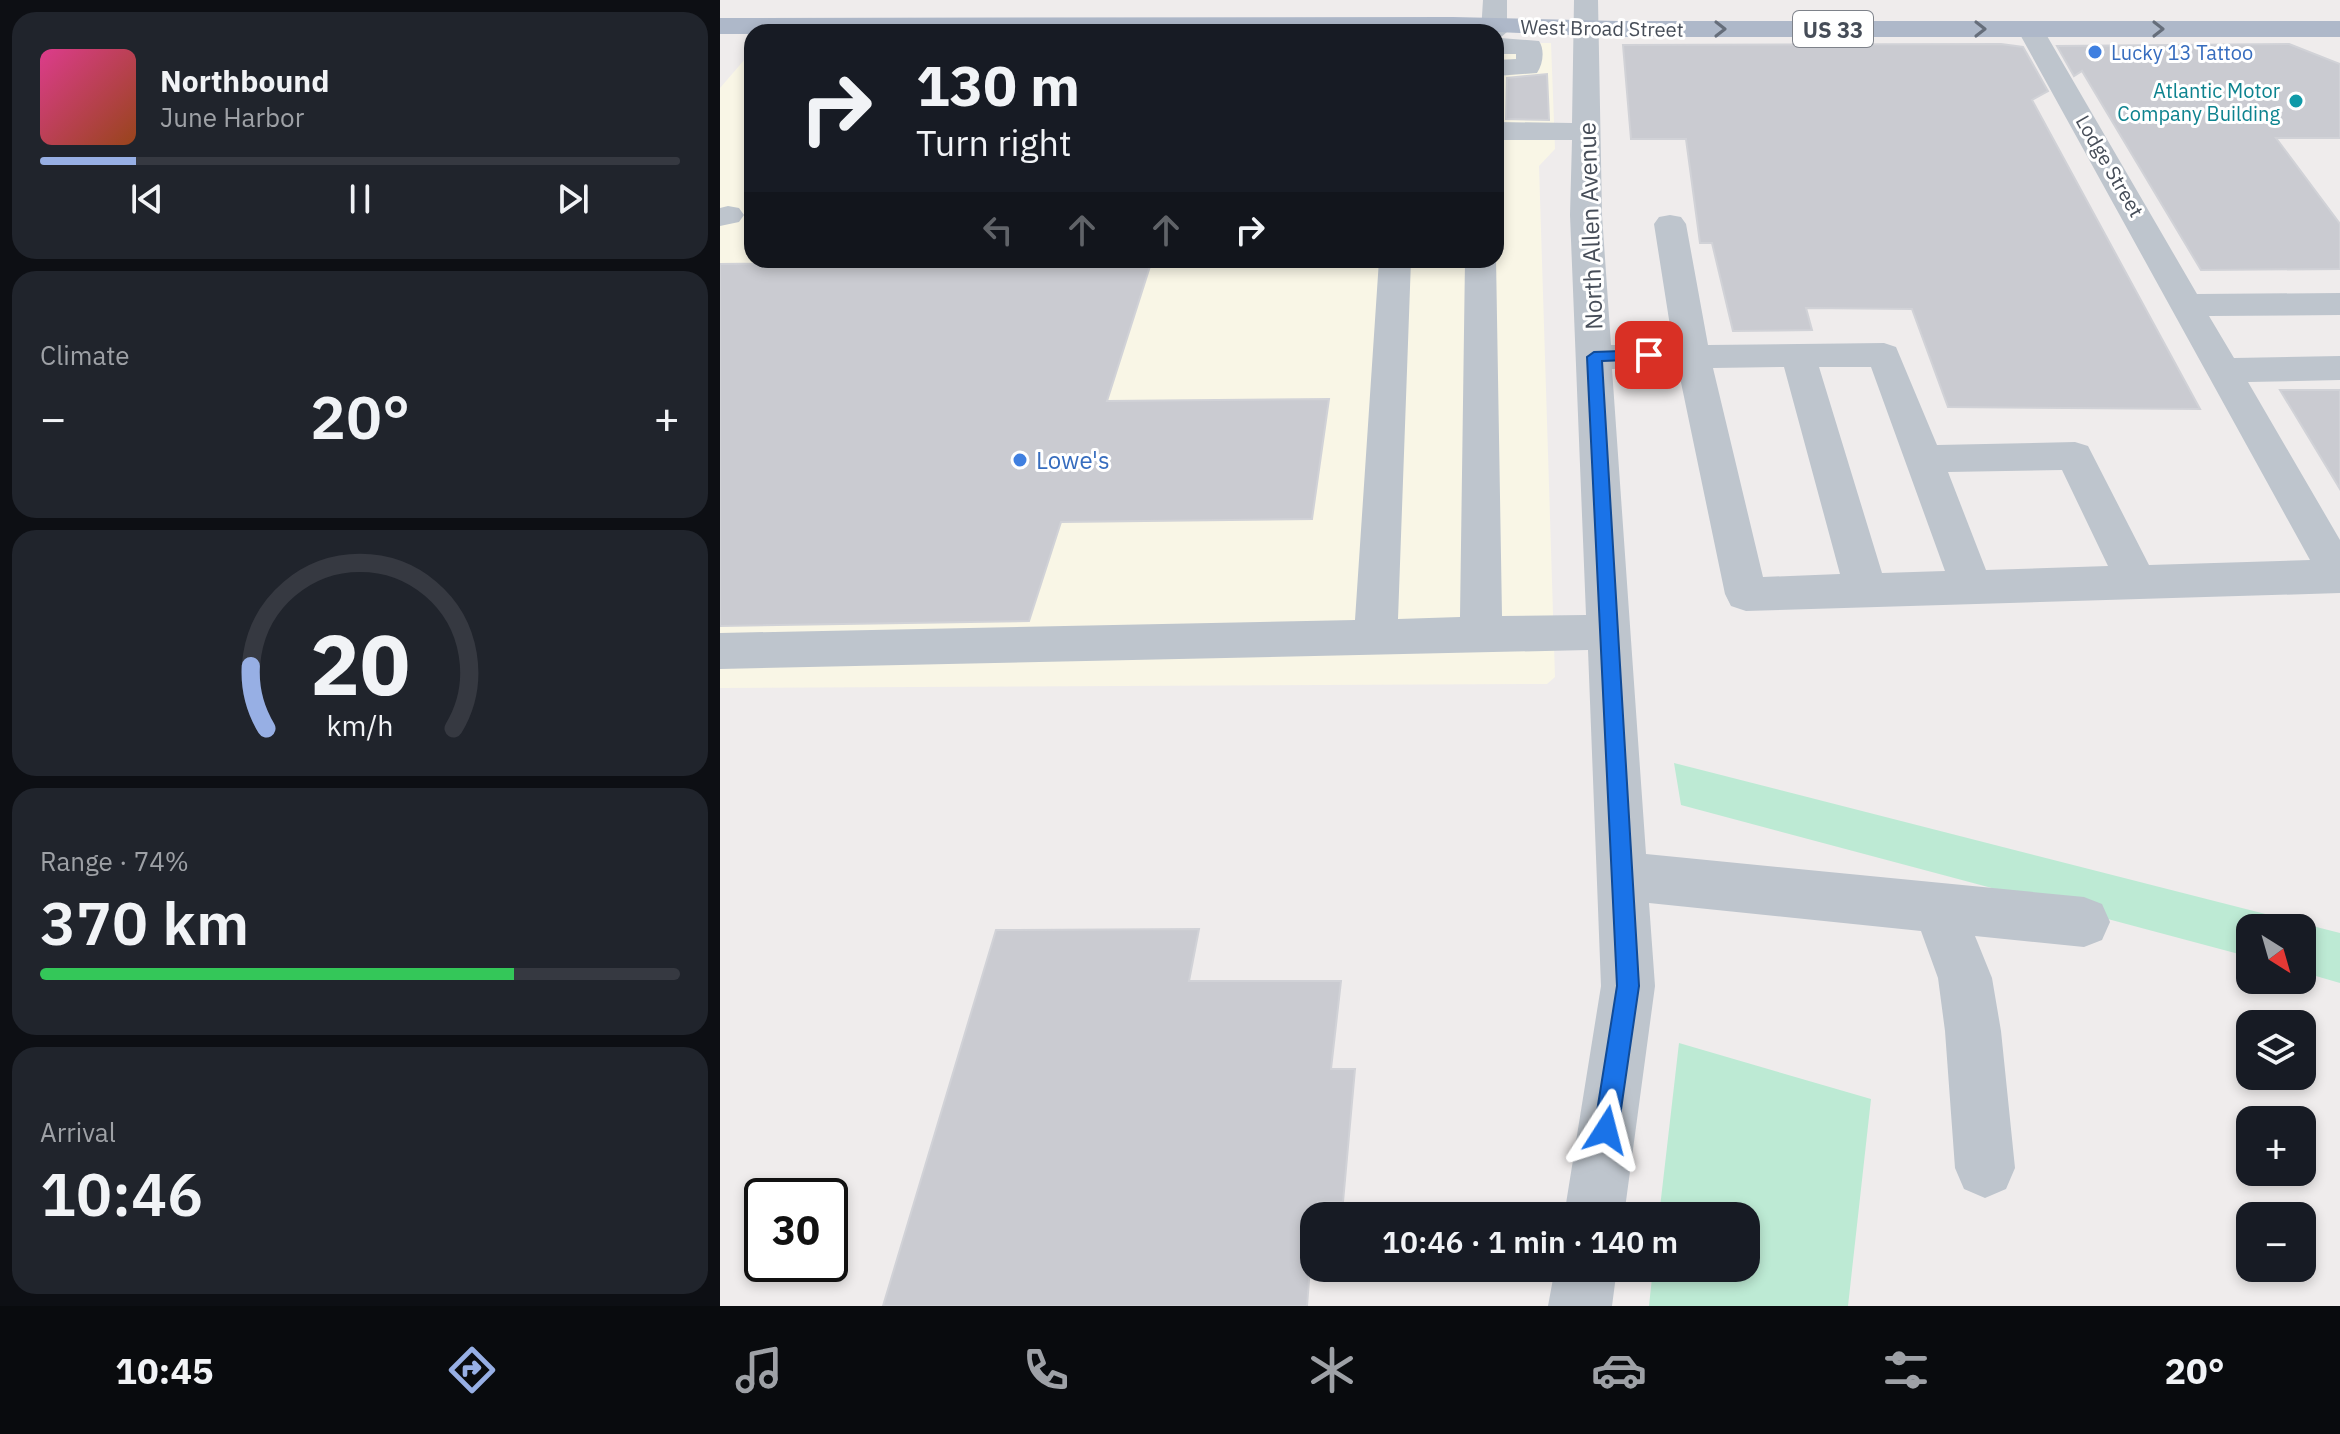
<!DOCTYPE html>
<html lang="en">
<head>
<meta charset="utf-8">
<style>
  body { margin:0; font-family:"IBM Plex Sans",sans-serif; background:#20242c; color:#f1f3f6; height:100vh; display:flex; flex-direction:column; font-size:30px; white-space:nowrap }
  * { box-sizing:border-box; margin:0 }
  p { font-size:26px; color:#9ea1a6 }
  .icon { flex:none; width:44px; height:44px; fill:none; stroke:currentColor; stroke-width:2; stroke-linecap:round; stroke-linejoin:round }
  .map { position:relative; flex:1; overflow:hidden }
  .details { display:flex; flex-direction:column; gap:12px; padding:12px; background:#0d0f14; width:720px }
  .details>* { flex:none }
  .hud { position:absolute; left:24px; top:24px; width:760px; height:244px; border-radius:24px; box-shadow:0 4px 12px #0003; background:#171b24; color:#f1f3f6; overflow:hidden }
  .needle { width:52px; rotate:143deg }
  .fabs { position:absolute; left:1516px; top:914px; display:grid; gap:16px }
  .fabs a { display:grid; place-items:center; width:80px; height:80px; border-radius:16px; background:#171b24; box-shadow:0 4px 12px #0003; font-size:40px }
  .speed { position:absolute; left:24px; top:1178px; display:flex; gap:16px; font-size:40px; font-weight:700; text-align:center }
  .speed>* { display:grid; place-content:center; width:104px; height:104px; border-radius:50%; background:#171b24; box-shadow:0 4px 12px #0003; line-height:1 }
  .speed .limit { border:4px solid #111; border-radius:12px; background:#fff; color:#111 }
  .pin { position:absolute; display:grid; place-items:center; width:68px; height:68px; color:#fff; margin:-34px; border-radius:16px; box-shadow:0 4px 12px #0006 }
  .me { position:absolute; width:88px; margin:-44px; rotate:9deg; stroke-linejoin:round; filter:drop-shadow(0 0 6px #0008) }
  .turn { display:flex; align-items:center; gap:28px; height:168px; padding:0 40px; font-size:36px }
  .turn .icon { width:104px; height:104px; stroke-width:2.5 }
  .turn b { display:block; font-size:56px; line-height:68px }
  .lanes { display:flex; align-items:center; height:76px; padding:0 40px; background:#0003; justify-content:center; gap:40px; direction:ltr }
  .lanes .off { opacity:.35 }
  .big { font-size:60px; font-weight:600; line-height:1.1 }
  .details .widget { flex:1; display:flex; flex-direction:column; justify-content:center; gap:12px; min-width:0; padding:0 28px; border-radius:24px; background:#20242c }
  .details .dial { align-items:center; gap:0 }
  .dial svg { height:208px; overflow:visible; fill:none; stroke:#363941; stroke-width:7; stroke-linecap:round; text-anchor:middle }
  .dial text { fill:#f1f3f6; stroke:none }
  .song { display:flex; align-items:center; gap:24px }
  .cover { width:96px; height:96px; border-radius:12px; background:linear-gradient(135deg,hsl(330 70% 55%),hsl(20 70% 35%)) }
  .played { height:8px; border-radius:4px; background:linear-gradient(90deg,#97afe4 15%,#363941 15%) }
  .keys { display:flex; justify-content:space-around; direction:ltr }
  .heat { display:flex; justify-content:space-between; align-items:center; font-size:44px; direction:ltr }
  .charge { height:12px; border-radius:6px; background:linear-gradient(90deg,#34c759 74%,#363941 0) }
  .trip { position:absolute; left:580px; top:1202px; width:460px; height:80px; border-radius:24px; background:#171b24; box-shadow:0 4px 12px #0003; font-weight:600; line-height:80px; text-align:center }
  .tabs { display:flex; height:128px; justify-content:space-around; align-items:center; background:#090b0e; color:#9ea1a6 }
  .tabs .icon { width:56px; height:56px }
  .tabs .active { color:#97afe4 }
  .tabs b { font-size:36px; color:#f1f3f6 }
  main { display:flex; flex:1; min-height:0 }
  .map>svg:first-child { display:block }
  .commercial { fill:#f9f6e6 }
  .green { fill:#bdead4 }
  .building { fill:#cacbd1; stroke:#d1d2d7; stroke-width:2 }
  .lines { fill:none; stroke-linecap:round; stroke-linejoin:round }
  .minor { fill:#bec5cd; fill-rule:evenodd }
  .major { fill:#aeb8c9; fill-rule:evenodd }
  .oneway { stroke:#656d7a }
  .route { fill:#1a73e8; stroke:#114b97; stroke-width:2 }
  .shop-dot { fill:#3f7fe0; stroke:#fff; stroke-width:3 }
  .culture-dot { fill:#0f9aa8; stroke:#fff; stroke-width:3 }
  .labels { text-anchor:middle; dominant-baseline:central; stroke-width:6; stroke-linejoin:round; paint-order:stroke }
  .far-street-label { font-size:20px; fill:#464d58; stroke:#fff }
  .far-shop-label { font-size:20px; fill:#366cbe; stroke:#fff; text-anchor:start }
  .far-culture-label { font-size:20px; fill:#0d838f; stroke:#fff; text-anchor:end }
  .shield { fill:#fff; stroke:#7e828a; stroke-width:2 }
  .shield-label { font-size:22px; font-weight:bold; fill:#464d58 }
  .street-label { font-size:24px; fill:#464d58; stroke:#fff }
  .shop-label { font-size:24px; fill:#366cbe; stroke:#fff; text-anchor:start }
</style>
</head>
<body>
<main>
<section class="details">
<div class="widget">
<div class="song"><i class="cover"></i><div><b>Northbound</b><p>June Harbor</p></div></div>
<div class="played"></div>
<div class="keys"><svg class="icon" aria-label="previous" viewBox="0 0 24 24"><path d="M18 5L8 12l10 7zM5 5v14"/></svg><svg class="icon" aria-label="pause" viewBox="0 0 24 24"><path d="M8 5v14M16 5v14"/></svg><svg class="icon" aria-label="next" viewBox="0 0 24 24"><path d="M6 5l10 7-10 7zM19 5v14"/></svg></div>
</div>
<div class="widget"><p>Climate</p>
<div class="heat"><a>−</a><b class="big">20°</b><a>+</a></div>
</div>
<div class="widget dial"><svg viewBox="0 0 100 80">
<path d="M14 69A42 42 0 1 1 86 69"/>
<path d="M14 69A42 42 0 0 1 8 45" stroke="#97afe4"/>
<text x="50" y="56" font-size="32" font-weight="700">20</text>
<text x="50" y="72" font-size="11">km/h</text>
</svg></div>
<div class="widget"><p>Range · 74%</p><b class="big">370 km</b><div class="charge"></div></div>
<div class="widget"><p>Arrival</p><b class="big">10:46</b></div>
</section>
<div class="map">
<svg width="1620" height="1306" viewBox="0 0 1620 1306">
  <rect width="100%" height="100%" fill="#efecec"/>
  <path class="commercial" d="M776 43H831L835 149 819 166 835 677 827 684 0 688V88L32 51V260H776Z"/>
  <path class="green" d="M954 763 1620 933V983L1582 972V928H1530V957L961 805Z
    M959 1043 1151 1099 1128 1306H929L933 1268H1026V1216H939Z"/>
  <path class="building" d="M1281 44 1303 47 1328 91 1312 100 1480 409 1228 407 1192 309 1086 308 1092 330 1013 331 992 243H980L966 139H911L903 45Z
    M1569 44 1620 64V138H1556L1620 224V269L1481 270 1362 71 1354 76 1337 46Z
    M827 74 829 120 786 119 787 78Z
    M399 260H432L387 401 609 399 592 519 341 522 309 621 0 626V264Z
    M1560 390H1620V489Z
    M479 929 469 981H621L611 1069H635L623 1202H598L594 1216 587 1306H163L276 930Z"/>
  <g class="lines">
    <path class="minor" d="M763 0H787V32L780 38 819 41C825 50 823 64 817 73L776 76V60L796 59V54H776V32H761Z
      M854 0H878L882 215 891 345H953L934 224 939 217 950 215 961 217 966 224 988 345 1164 343 1176 347 1217 445 1355 442 1368 446 1429 565 1590 560 1297 29 1301 24H1319L1323 29 1477 294 1620 293V315L1489 316 1514 358 1620 356V380L1528 382 1620 540V593L1026 611 1011 606 1005 594 958 368 892 369 926 854 1364 897 1382 904 1390 922 1382 940 1364 947 1255 936 1272 978 1281 1031 1295 1168 1286 1189 1265 1198 1244 1189 1235 1168 1225 1031 1218 978 1201 931 929 903 935 986 904 1216H844L881 986 868 650 0 669V633L635 620 659 260H691L678 619 740 617 745 260 776 258 782 616 866 615 850 215 852 140H776V122L852 123ZM1064 367 1120 574 1043 577 993 368ZM1099 367H1151L1225 571 1162 573ZM1342 470 1388 566 1266 570 1228 472Z
      M8 206 19 208 24 215 19 222 0 226V208Z
      M835 1268H897L892 1306H828Z"/>
    <path class="major" d="M733 17 898 21H1620V37H898L776 32 0 34V18Z"/>
  </g>
  <defs><path id="oneway-chevron" d="M-2-3.5L2.5 0L-2 3.5" fill="none" stroke-width="1.6" stroke-linecap="round" stroke-linejoin="round" transform="scale(2)"/></defs>
  <g class="oneway">
    <use href="#oneway-chevron" transform="translate(1000 29)"/>
    <use href="#oneway-chevron" transform="translate(1260 29)"/>
    <use href="#oneway-chevron" transform="translate(1438 29)"/>
  </g>
  <path class="route" d="M929 350 934 352V359L882 361 919 986 898 1130 895 1138 886 1142 878 1138 874 1130 897 986 867 357 874 352Z"/>
  <g class="shop-dot">
    <circle cx="1375" cy="52" r="8"/>
    <circle cx="300" cy="460" r="8"/>
  </g>
  <circle class="culture-dot" cx="1576" cy="101" r="8"/>
  <g class="labels">
    <g class="far-street-label">
      <text transform="translate(882 28) rotate(1)">West Broad Street</text>
      <text transform="translate(1390 166) rotate(60)">Lodge Street</text>
    </g>
    <g class="far-shop-label">
      <text x="1391" y="52">Lucky 13 Tattoo</text>
    </g>
    <g class="far-culture-label">
      <text x="1560" y="90">Atlantic Motor<tspan x="1560" dy="23">Company Building</tspan></text>
    </g>
    <rect class="shield" x="1073" y="11" width="80" height="36" rx="6"/>
    <g class="shield-label">
      <text x="1113" y="29">US 33</text>
    </g>
    <g class="street-label">
      <text transform="translate(870 226) rotate(-92)">North Allen Avenue</text>
    </g>
    <g class="shop-label">
      <text x="316" y="460">Lowe's</text>
    </g>
  </g>
</svg>
<div class="fabs">
<a><svg class="needle" viewBox="-14 -14 28 28"><path d="M0-13l5 13h-10z" fill="#e53935"/><path d="M0 13l5-13h-10z" fill="#9ea1a6"/></svg></a>
<a><svg class="icon" aria-label="layers" viewBox="0 0 24 24"><path d="M12 4l9 5-9 5-9-5zM3 14l9 5 9-5"/></svg></a>
<a>+</a>
<a>−</a>
</div>
<div class="speed"><div class="limit">30</div></div>
<div class="pin" style="left:929px;top:355px;background:#d93025"><svg class="icon" aria-label="arrive" viewBox="0 0 24 24"><path d="M6 21V4h12l-3 4 3 4H6"/></svg></div>
<svg class="me" style="left:886px;top:1130px" viewBox="-20 -20 40 40"><path d="M0-17L14 15 0 8-14 15z" fill="#1a73e8" stroke="#fff" stroke-width="4"/></svg>
<div class="trip">10:46 · 1 min · 140 m</div>
<div class="hud">
<div class="turn"><svg class="icon" aria-label="right" viewBox="0 0 24 24"><path d="M7 20v-9h11M14 6l5 5-5 5"/></svg><div><b>130 m</b>Turn right</div></div>
<div class="lanes"><svg class="icon off" aria-label="left" viewBox="0 0 24 24"><path d="M17 20v-9H6M10 6l-5 5 5 5"/></svg><svg class="icon off" aria-label="ahead" viewBox="0 0 24 24"><path d="M12 20V5M6 11l6-6 6 6"/></svg><svg class="icon off" aria-label="ahead" viewBox="0 0 24 24"><path d="M12 20V5M6 11l6-6 6 6"/></svg><svg class="icon" aria-label="right" viewBox="0 0 24 24"><path d="M7 20v-9h11M14 6l5 5-5 5"/></svg></div>
</div>
</div>
</main>
<nav class="tabs">
<b>10:45</b>
<svg class="icon active" aria-label="directions" viewBox="0 0 24 24"><path d="M12 3l9 9-9 9-9-9zM9 14v-3h6M13 9l2 2-2 2"/></svg>
<svg class="icon" aria-label="music" viewBox="0 0 24 24"><path d="M9 18V5l10-2v13"/><circle cx="6" cy="18" r="3"/><circle cx="16" cy="16" r="3"/></svg>
<svg class="icon" aria-label="phone" viewBox="0 0 24 24"><path d="M5 4h4l2 5-3 2q2 4 5 5l2-3 5 2v4C11 20 4 13 5 4z"/></svg>
<svg class="icon" aria-label="climate" viewBox="0 0 24 24"><path d="M12 3v18M4 7l16 10M4 17L20 7"/></svg>
<svg class="icon" aria-label="car" viewBox="0 0 24 24"><path d="M5 17H2v-5l4-1 3-4h7l3 4 3 1v5h-3M9 17h6M6 11h13"/><circle cx="7" cy="17" r="2"/><circle cx="17" cy="17" r="2"/></svg>
<svg class="icon" aria-label="filters" viewBox="0 0 24 24"><path d="M4 7h16M4 17h16"/><circle cx="9" cy="7" r="2"/><circle cx="15" cy="17" r="2"/></svg>
<b>20°</b>
</nav>
</body>
</html>
